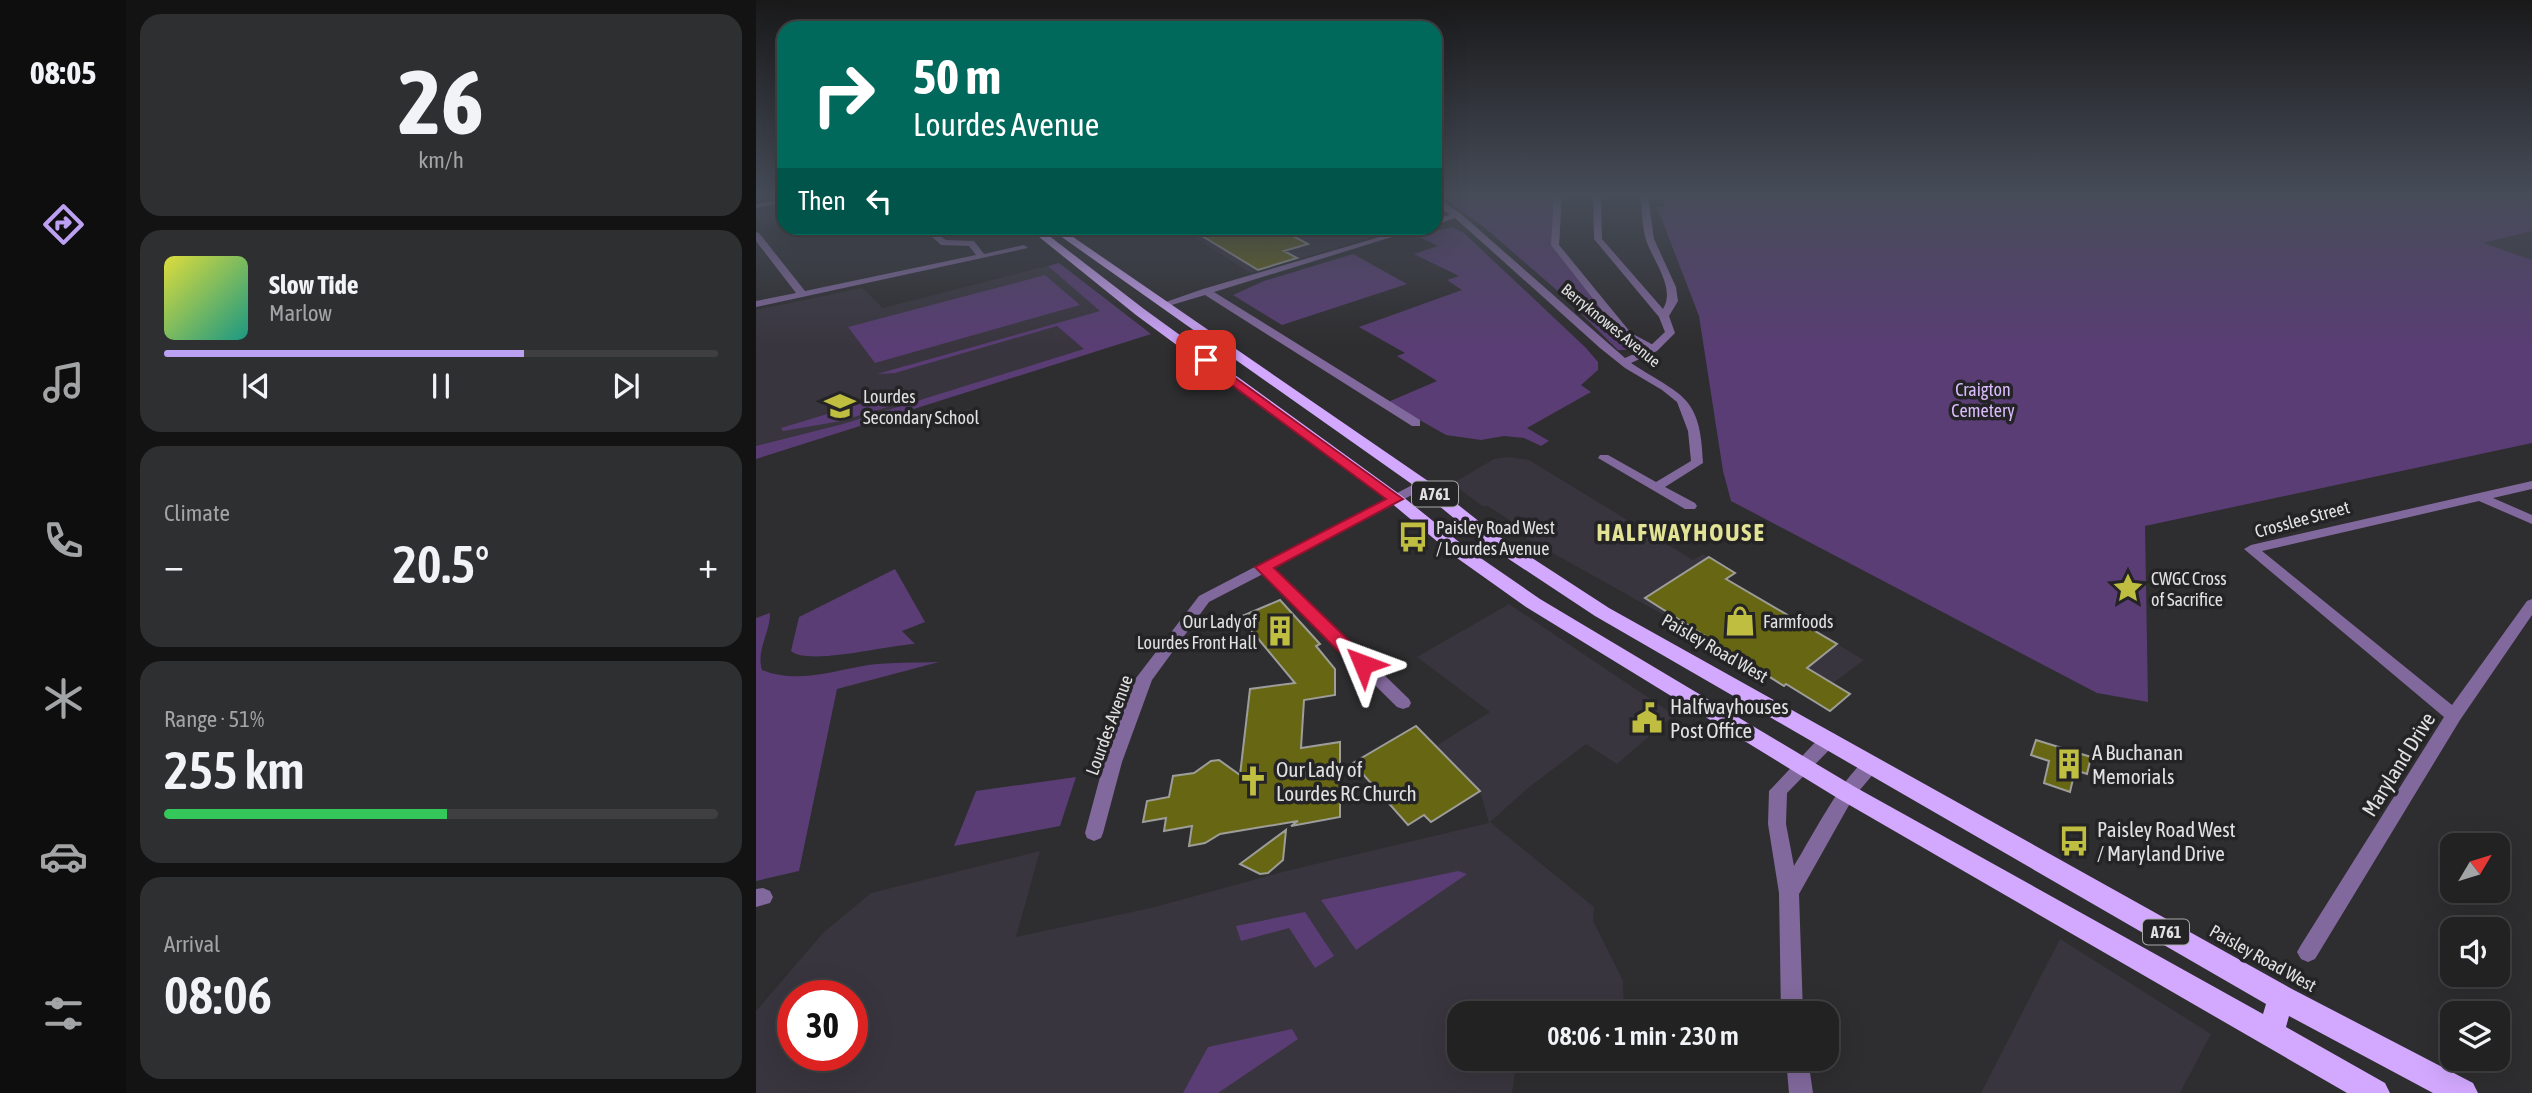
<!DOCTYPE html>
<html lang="en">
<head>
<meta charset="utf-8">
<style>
  body { margin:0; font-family:"Asap Condensed",sans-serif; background:#2e2f30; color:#f1f3f6; height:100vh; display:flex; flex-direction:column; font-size:26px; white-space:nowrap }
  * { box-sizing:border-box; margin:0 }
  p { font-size:23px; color:#a2a4a6 }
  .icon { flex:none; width:38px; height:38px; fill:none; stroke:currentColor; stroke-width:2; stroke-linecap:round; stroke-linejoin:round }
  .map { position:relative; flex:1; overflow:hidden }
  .sheet { display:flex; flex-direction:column; gap:14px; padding:14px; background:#131313; width:630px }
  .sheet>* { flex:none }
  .guide { position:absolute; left:21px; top:21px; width:665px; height:214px; border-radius:21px; box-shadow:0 7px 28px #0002,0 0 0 2px #3f3f41; background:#00695c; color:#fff; overflow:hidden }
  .needle { width:46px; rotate:52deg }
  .fabs { position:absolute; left:1684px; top:833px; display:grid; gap:14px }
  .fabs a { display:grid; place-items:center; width:70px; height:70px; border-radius:14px; background:#222223; box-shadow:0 7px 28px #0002,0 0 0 2px #3f3f41; font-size:35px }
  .speed { position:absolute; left:21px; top:980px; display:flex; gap:14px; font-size:35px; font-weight:700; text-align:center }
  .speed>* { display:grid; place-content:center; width:91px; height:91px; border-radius:50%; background:#222223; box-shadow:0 7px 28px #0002,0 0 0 2px #3f3f41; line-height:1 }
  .speed .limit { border:10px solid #d22; background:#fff; color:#111 }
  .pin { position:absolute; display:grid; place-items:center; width:60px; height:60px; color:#fff; margin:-30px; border-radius:14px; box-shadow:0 4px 10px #0006 }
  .me { position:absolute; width:77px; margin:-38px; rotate:314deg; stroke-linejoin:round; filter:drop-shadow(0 0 5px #0008) }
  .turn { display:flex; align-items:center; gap:24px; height:147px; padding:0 21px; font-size:32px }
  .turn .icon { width:91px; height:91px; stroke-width:2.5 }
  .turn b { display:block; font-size:49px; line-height:60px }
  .then { display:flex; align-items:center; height:66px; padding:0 21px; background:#0003; gap:14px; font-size:26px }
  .big { font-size:52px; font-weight:600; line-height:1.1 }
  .sheet .widget { flex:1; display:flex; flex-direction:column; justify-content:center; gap:10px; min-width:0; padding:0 24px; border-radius:21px; background:#2e2f30 }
  .sheet .dial { align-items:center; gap:0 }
  .dial b { font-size:91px; line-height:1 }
  .song { display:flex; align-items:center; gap:21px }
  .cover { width:84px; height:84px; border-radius:10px; background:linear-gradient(135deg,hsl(60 70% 55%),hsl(170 70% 35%)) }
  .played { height:7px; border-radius:4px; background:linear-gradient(90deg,#bca0f2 65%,#3f3f41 65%) }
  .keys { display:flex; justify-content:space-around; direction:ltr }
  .heat { display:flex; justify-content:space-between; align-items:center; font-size:38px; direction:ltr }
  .charge { height:10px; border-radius:5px; background:linear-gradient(90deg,#34c759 51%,#3f3f41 0) }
  .trip { position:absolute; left:691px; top:1001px; width:392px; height:70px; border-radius:21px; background:#222223; box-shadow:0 7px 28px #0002,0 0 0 2px #3f3f41; font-weight:600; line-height:70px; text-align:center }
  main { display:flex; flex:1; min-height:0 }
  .dock { display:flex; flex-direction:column; width:126px; justify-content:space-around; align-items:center; background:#0e0e0e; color:#a2a4a6 }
  .dock .icon { width:49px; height:49px }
  .dock .selected { color:#bca0f2 }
  .dock b { font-size:32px; color:#f1f3f6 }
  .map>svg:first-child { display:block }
  .built { fill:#39353e; fill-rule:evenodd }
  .green { fill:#593d74 }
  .building { fill:#676713; stroke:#9d9d9a; stroke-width:2 }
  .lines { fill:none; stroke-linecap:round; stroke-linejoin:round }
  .pedestrian { fill:#82699d; fill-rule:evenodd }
  .minor { fill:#82699d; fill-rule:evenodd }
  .tertiary { fill:#82699d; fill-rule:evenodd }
  .primary { fill:#d3a9ff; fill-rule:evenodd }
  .route { fill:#e11d48; stroke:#92132f; stroke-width:2 }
  .labels { text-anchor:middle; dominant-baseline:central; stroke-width:7; stroke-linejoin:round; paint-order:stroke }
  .far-street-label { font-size:16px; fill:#e1e1e2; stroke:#242325 }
  .shield { fill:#242325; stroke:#a8a8a9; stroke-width:2 }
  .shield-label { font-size:16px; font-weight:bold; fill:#e1e1e2 }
  .park-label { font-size:18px; fill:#dbbcfc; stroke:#242325 }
  .poi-label { font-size:18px; fill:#e1e1e2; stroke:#242325; text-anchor:start }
  .street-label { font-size:18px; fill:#e1e1e2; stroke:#242325 }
  .near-poi-label { font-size:21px; fill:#e1e1e2; stroke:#242325; text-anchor:start }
  .near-street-label { font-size:21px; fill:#e1e1e2; stroke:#242325 }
  .district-label { font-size:24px; font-weight:bold; letter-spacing:2px; fill:#e2e394; stroke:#242325 }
</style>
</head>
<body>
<main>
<nav class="dock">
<b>08:05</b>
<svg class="icon selected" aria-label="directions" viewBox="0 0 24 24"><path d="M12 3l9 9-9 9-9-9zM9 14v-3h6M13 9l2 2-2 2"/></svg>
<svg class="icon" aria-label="music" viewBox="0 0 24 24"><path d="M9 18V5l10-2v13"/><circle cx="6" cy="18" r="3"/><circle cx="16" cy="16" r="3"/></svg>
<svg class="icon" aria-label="phone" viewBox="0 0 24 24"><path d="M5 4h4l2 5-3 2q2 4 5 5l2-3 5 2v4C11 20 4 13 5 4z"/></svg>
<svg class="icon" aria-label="climate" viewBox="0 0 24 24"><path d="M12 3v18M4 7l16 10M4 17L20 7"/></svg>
<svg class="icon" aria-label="car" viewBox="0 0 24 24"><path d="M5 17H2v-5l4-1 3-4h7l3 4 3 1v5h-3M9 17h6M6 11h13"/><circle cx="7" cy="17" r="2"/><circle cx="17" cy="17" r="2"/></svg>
<svg class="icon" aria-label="filters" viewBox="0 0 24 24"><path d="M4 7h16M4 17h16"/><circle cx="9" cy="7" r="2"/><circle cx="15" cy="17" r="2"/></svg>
</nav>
<section class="sheet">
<div class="widget dial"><b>26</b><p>km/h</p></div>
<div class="widget">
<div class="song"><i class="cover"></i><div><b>Slow Tide</b><p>Marlow</p></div></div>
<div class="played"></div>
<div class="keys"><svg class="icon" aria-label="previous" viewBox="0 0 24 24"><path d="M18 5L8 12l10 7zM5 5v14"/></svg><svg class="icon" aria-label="pause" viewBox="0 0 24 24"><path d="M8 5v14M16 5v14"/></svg><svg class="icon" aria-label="next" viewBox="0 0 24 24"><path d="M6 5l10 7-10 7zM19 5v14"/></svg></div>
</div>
<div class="widget"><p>Climate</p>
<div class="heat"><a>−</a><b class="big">20.5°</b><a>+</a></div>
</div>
<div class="widget"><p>Range · 51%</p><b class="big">255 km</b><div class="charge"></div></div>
<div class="widget"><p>Arrival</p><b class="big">08:06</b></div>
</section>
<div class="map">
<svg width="1776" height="1093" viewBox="0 0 1776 1093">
  <rect width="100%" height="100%" fill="#2e2d2f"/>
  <path class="built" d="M28 204V221L7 226 0 215V209Z
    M423 228H647L495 273Z
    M1776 231V260L1725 243Z
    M303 263 395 334 0 459V310L106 288 127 308Z
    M753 457 773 460 937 560 947 554 979 573 971 579 1108 660 1077 683 1094 694 1074 711 1030 684 1028 686 965 647 766 536 753 527 755 521 732 506H726L701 487 699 482 738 459Z
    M753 604 918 715 861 764 830 744 772 788 734 822 838 907 837 921 867 981 868 1013H704V1059H761L756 1093H0V1011L67 933 115 893 284 851 260 937 399 907 530 871 733 823 724 791 680 746 734 712 661 657ZM37 996H96V1055H37Z
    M1304 939 1455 1034 1424 1093H1225Z"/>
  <path class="green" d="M684 195H806L803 245 875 334 894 343 886 346V350H862L803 292 729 228Z
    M907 195H1776V231L1727 243 1776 260V443L1389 526 1392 702 1341 693 975 501 967 471 943 316 901 207 909 206Z
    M697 227 708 233 830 348 842 362V370L825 385 835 392 771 428 793 441 785 446 768 438 748 436 725 440 690 435 632 402 681 381 641 356 649 353 603 327 706 290 691 280 703 276 658 254 682 246 659 235Z
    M597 254 651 284 526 325 477 295 508 281Z
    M303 263 395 334 0 459V446L87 424 328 349 301 326 139 373 121 374 344 311 292 266Z
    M289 275 324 305 119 363 92 327Z
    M131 396 138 405 85 421 27 431 25 428Z
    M139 569 169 622 146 631 159 644C132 645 52 666 35 651L43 617Z
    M14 613C14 634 0 649 6 670 42 684 76 671 112 665 136 662 160 663 183 662L81 689 43 871 0 881V618Z
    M320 777 304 826 198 846 220 791Z
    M702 871 711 874 600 950 565 900Z
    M549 912 578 956 559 968 533 928 485 941 480 926Z
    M536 1029 542 1039 462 1093H427L452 1047Z"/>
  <path class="building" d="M433 228H522L552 244 528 251 541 258 502 270Z
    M953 557 979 573 970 579 1081 644 1051 668 1094 694 1074 711 1030 684 1028 686 889 598Z
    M524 600 564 644 560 646 579 669V695L548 700 545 748 584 742V817L535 826 542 821 464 834 449 843 433 846 436 826 408 831 410 818 387 822 391 801 413 797 417 776 438 773 455 761 463 760 484 775 494 689 539 683 484 617Z
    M660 726 724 791 675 822 668 815 652 825 597 763Z
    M1280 740 1335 757 1331 774 1319 770 1314 792 1288 783 1293 761 1275 755Z
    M530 830 527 860 512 873 504 874 484 864Z"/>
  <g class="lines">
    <path class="pedestrian" d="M798 195H806L803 245 875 333 901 347V351H893L867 337 795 245Z"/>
    <path class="minor" d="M837 195H845L846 239 907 309C920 288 897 261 890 240 886 226 886 210 884 195H892L898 239 920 287 922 301 913 316 919 333 901 351 875 363C925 396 945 394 947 463L909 487 939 503 941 506 939 509H929L842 458 844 455H852L900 482 935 461 932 431 921 402 906 390 869 368 844 348 699 218 679 225V219L694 215 679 203V197L704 213 869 358 893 347 909 332 903 317 838 239Z
      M28 199V203L0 208V204Z
      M654 228H665L458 292 664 420V426H656L449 295 409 307 404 304 447 289Z
      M0 232 3 233 49 291 220 255 213 246 185 245 175 236 179 233 190 240 218 241 228 254 268 245 272 248 0 307V301L40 293 0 241Z
      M666 480 671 481 672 484 671 487 518 568 653 699 655 703 653 707 647 709 641 707 507 574 453 602 396 680 366 762 347 833 345 838 338 841 331 838 329 833 348 762 380 678 443 596Z
      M1776 481V489L1737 498 1776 515V524L1723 501 1506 551 1696 705 1771 601 1776 599V615L1704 720 1559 959 1552 962 1545 959 1541 952 1545 945 1688 717 1488 549 1495 545Z
      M7 888 14 891 17 897 14 903 0 907V889Z"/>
    <path class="tertiary" d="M1073 733 1079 734 1082 739 1079 744 1031 793 1030 824 1038 866C1052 844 1090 770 1111 760 1116 757 1117 759 1122 760L1125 765 1097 798 1043 894 1047 1013H1025L1023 893 1012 824 1013 791 1067 734Z
      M1030 1059H1052L1057 1093H1033Z"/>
    <path class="primary" d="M272 228H283L388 309 646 496 713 550 784 599 1099 787 1507 1014 1510 1004 839 616 727 542 660 487 293 228H304L672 481 739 534 853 608 1536 989 1717 1083 1722 1093H1677L1533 1016 1530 1027 1629 1083 1634 1093H1591L1083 799 770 607 701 558 634 502 380 315Z"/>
  </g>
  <linearGradient id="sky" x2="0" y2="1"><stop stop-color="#19191a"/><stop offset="0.56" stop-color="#464c58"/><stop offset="1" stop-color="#464c58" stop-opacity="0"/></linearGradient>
  <rect width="1776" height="348" fill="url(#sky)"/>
  <path class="route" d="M450 357 647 499 518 568 613 660 616 664 613 669H600L499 567 630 499 446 363V358Z"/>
  <defs>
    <g id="school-bare" transform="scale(2.415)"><path d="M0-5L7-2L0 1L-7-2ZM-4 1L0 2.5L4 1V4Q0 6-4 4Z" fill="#bfbe41" stroke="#242325" stroke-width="2.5" paint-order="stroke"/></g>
    <g id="bus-bare" transform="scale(2.415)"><path d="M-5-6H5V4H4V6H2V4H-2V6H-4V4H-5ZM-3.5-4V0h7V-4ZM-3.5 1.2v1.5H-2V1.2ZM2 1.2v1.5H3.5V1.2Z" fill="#bfbe41" stroke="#242325" stroke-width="2.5" paint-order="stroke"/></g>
    <g id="sight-bare" transform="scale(2.415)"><path d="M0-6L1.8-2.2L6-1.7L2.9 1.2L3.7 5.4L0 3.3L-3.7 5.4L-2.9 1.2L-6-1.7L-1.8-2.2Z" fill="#bfbe41" stroke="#242325" stroke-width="2.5" paint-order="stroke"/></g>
    <g id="shop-bare" transform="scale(2.415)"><path d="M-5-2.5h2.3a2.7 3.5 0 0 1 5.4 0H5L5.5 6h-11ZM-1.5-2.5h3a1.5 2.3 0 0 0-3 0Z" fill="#bfbe41" stroke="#242325" stroke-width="2.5" paint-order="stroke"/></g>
    <g id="building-bare" transform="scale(2.415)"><path d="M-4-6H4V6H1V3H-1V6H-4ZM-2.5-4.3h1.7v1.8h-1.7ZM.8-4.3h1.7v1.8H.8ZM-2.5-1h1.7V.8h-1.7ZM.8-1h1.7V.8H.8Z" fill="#bfbe41" stroke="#242325" stroke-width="2.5" paint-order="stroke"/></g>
    <g id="civic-bare" transform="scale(2.415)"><path d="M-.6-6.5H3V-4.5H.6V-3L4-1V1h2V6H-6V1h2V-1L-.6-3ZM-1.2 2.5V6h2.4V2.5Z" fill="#bfbe41" stroke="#242325" stroke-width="2.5" paint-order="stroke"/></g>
    <g id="church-bare" transform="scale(2.415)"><path d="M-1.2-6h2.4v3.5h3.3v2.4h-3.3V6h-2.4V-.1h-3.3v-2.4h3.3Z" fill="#bfbe41" stroke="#242325" stroke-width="2.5" paint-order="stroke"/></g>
  </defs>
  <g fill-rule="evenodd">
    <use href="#school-bare" x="84" y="406"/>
    <use href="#bus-bare" x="657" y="537"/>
    <use href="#sight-bare" x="1372" y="588"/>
    <use href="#shop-bare" x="984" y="621"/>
    <use href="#building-bare" x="524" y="631"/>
    <use href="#civic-bare" x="891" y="718"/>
    <use href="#building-bare" x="1313" y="764"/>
    <use href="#church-bare" x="497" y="781"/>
    <use href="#bus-bare" x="1318" y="841"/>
  </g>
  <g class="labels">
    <g class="far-street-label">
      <text transform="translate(855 325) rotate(39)">Berryknowes Avenue</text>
    </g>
    <g class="shield">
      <rect x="656" y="481.5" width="46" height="25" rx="5"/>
      <rect x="1387" y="919.5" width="46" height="25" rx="5"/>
    </g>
    <g class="shield-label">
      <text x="679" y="494">A761</text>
      <text x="1410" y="932">A761</text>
    </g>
    <g class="park-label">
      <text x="1227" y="389">Craigton<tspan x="1227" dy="21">Cemetery</tspan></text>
    </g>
    <g class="poi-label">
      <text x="107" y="396">Lourdes<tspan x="107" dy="21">Secondary School</tspan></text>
      <text x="680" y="527">Paisley Road West<tspan x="680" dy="21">/ Lourdes Avenue</tspan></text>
      <text x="1395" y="578">CWGC Cross<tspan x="1395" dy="21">of Sacrifice</tspan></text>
      <text x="501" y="621" text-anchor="end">Our Lady of<tspan x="501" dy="21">Lourdes Front Hall</tspan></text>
      <text x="1007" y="621">Farmfoods</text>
    </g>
    <g class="street-label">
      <text transform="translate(1546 519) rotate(-15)">Crosslee Street</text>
      <text transform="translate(959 648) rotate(30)">Paisley Road West</text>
      <text transform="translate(353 725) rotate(-70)">Lourdes Avenue</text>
      <text transform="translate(1507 958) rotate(29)">Paisley Road West</text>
    </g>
    <g class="near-poi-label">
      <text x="914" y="706">Halfwayhouses<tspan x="914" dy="24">Post Office</tspan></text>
      <text x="1336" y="752">A Buchanan<tspan x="1336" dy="24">Memorials</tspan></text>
      <text x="520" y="769">Our Lady of<tspan x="520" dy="24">Lourdes RC Church</tspan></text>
      <text x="1341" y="829">Paisley Road West<tspan x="1341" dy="24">/ Maryland Drive</tspan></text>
    </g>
    <g class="near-street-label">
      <text transform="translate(1642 764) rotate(-58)">Maryland Drive</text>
    </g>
    <g class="district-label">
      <text x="925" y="532">HALFWAYHOUSE</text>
    </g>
  </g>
</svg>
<div class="fabs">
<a><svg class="needle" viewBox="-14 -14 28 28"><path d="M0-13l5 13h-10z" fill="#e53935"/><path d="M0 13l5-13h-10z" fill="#a2a4a6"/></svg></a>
<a><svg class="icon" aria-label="sound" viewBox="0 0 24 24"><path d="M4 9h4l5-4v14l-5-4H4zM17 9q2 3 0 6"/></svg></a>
<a><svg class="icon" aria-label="layers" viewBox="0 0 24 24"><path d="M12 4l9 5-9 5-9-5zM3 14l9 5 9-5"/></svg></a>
</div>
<div class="speed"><div class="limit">30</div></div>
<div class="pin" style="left:450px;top:360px;background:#d93025"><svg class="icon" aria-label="arrive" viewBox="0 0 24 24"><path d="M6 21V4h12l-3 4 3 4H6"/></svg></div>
<svg class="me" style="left:607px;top:664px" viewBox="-20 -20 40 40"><path d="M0-17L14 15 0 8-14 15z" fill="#e11d48" stroke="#fff" stroke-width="4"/></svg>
<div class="trip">08:06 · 1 min · 230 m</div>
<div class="guide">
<div class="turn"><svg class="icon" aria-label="right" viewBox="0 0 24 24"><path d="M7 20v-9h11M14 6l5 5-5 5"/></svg><div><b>50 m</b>Lourdes Avenue</div></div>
<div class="then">Then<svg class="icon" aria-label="left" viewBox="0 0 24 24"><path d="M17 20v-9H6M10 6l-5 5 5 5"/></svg></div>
</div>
</div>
</main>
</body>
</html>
